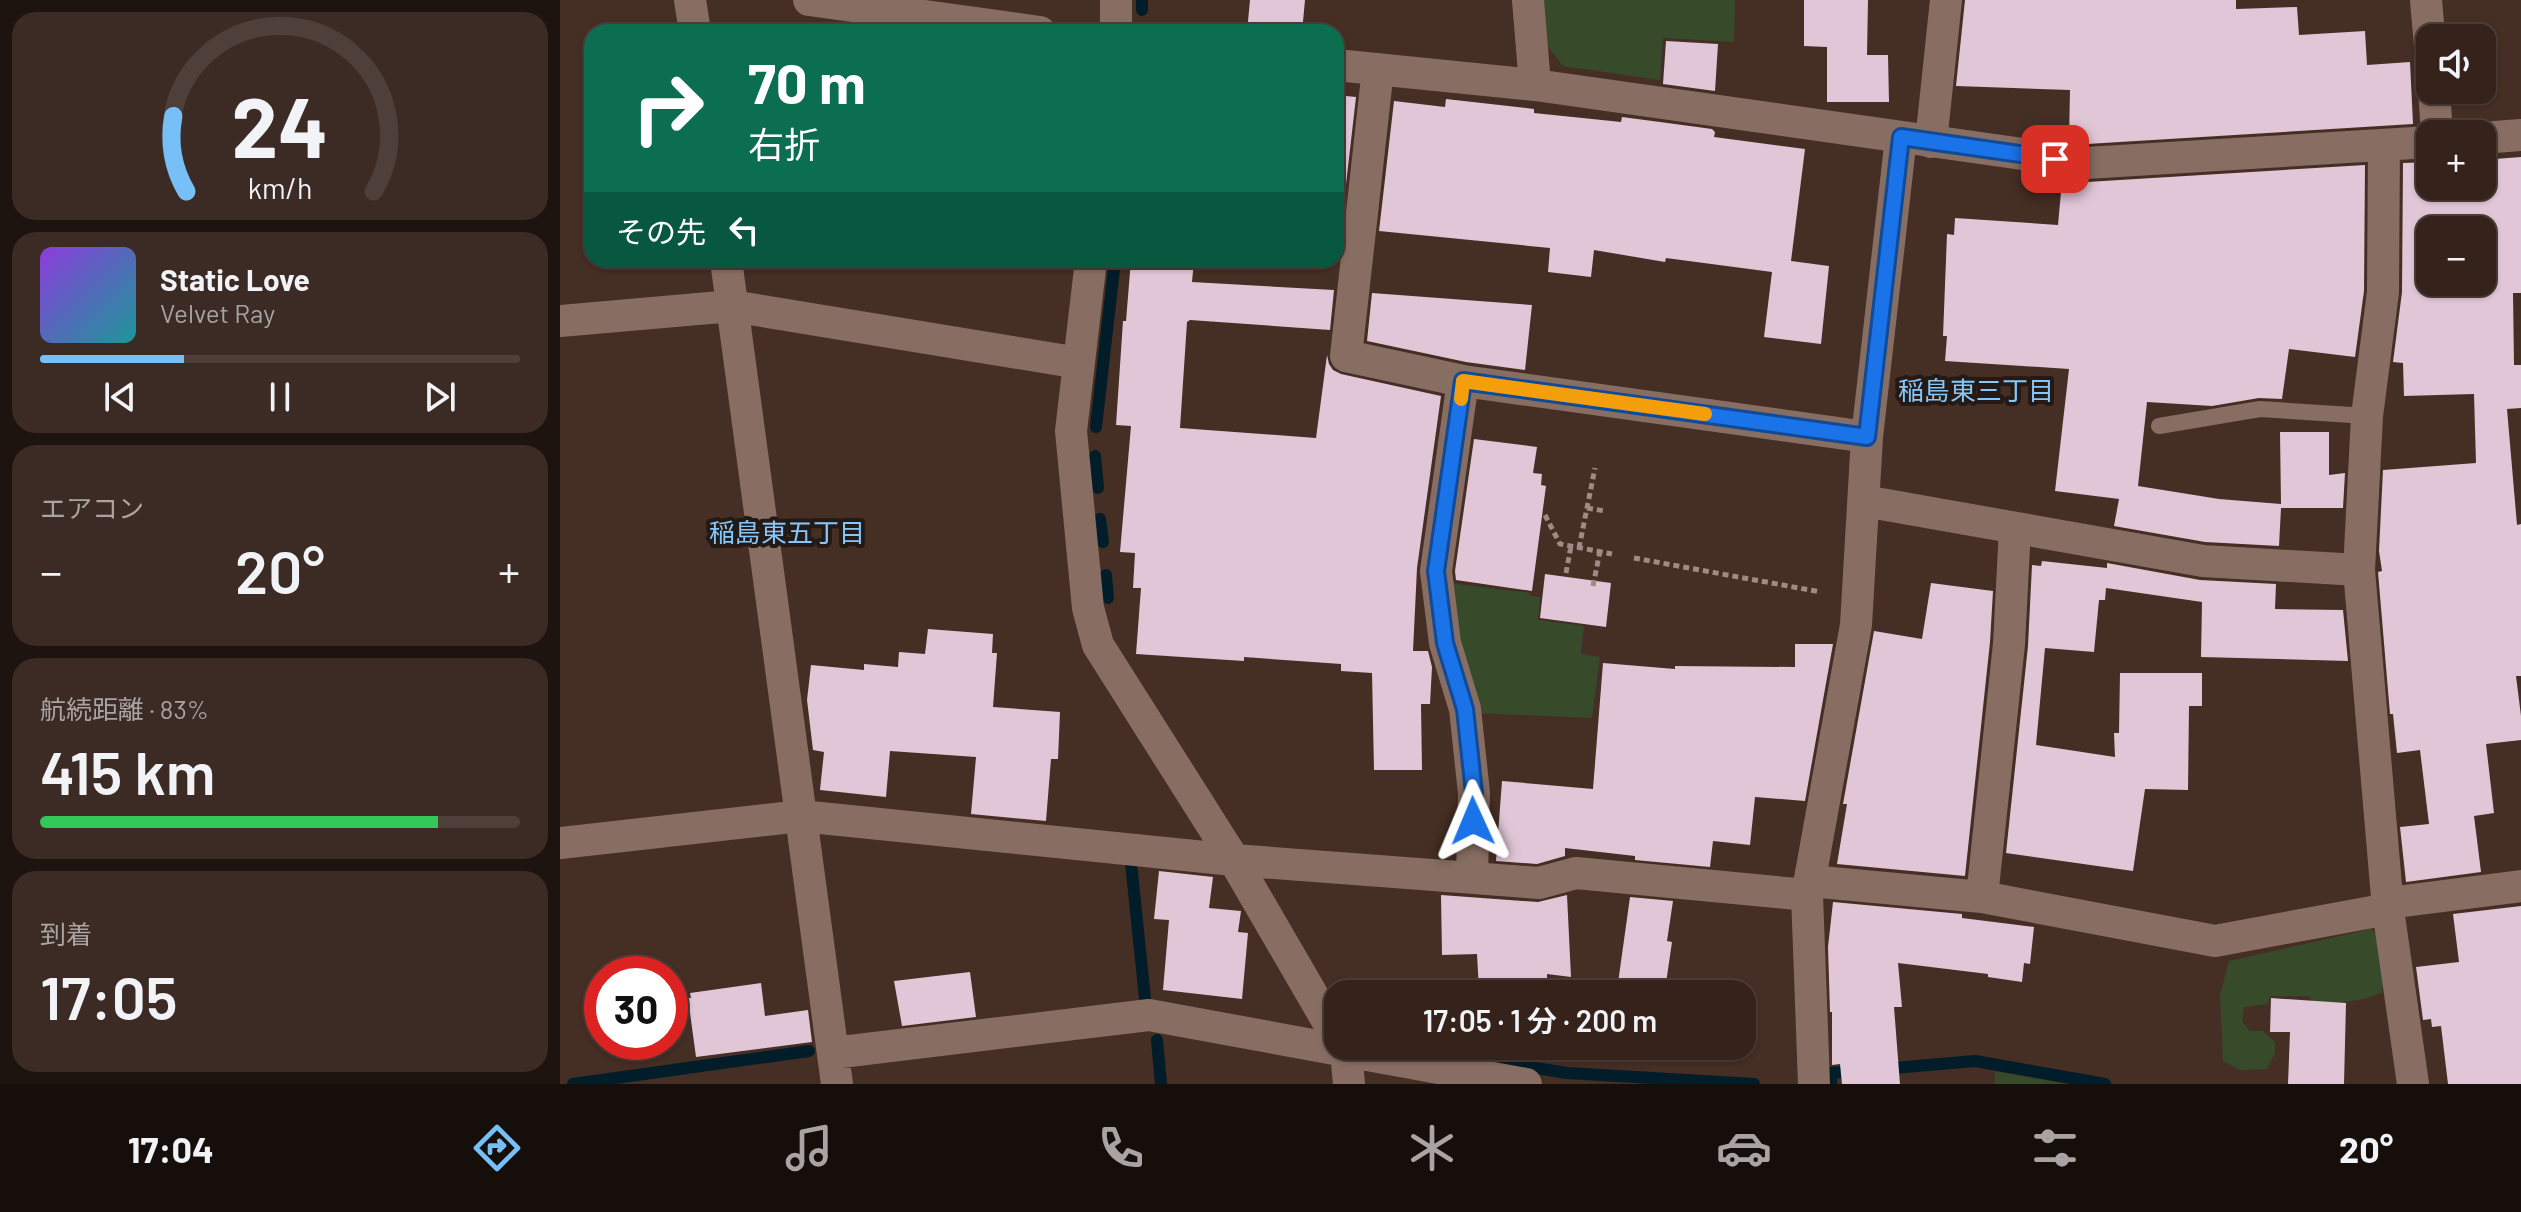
<!DOCTYPE html>
<html lang="ja">
<head>
<meta charset="utf-8">
<style>
  body { margin:0; font-family:Barlow,"Noto Sans JP",sans-serif; background:#3c2a24; color:#f1f3f6; height:100vh; display:flex; flex-direction:column; font-size:30px; white-space:nowrap }
  * { box-sizing:border-box; margin:0 }
  p { font-size:26px; color:#a9a4a3 }
  .icon { flex:none; width:44px; height:44px; fill:none; stroke:currentColor; stroke-width:2; stroke-linecap:round; stroke-linejoin:round }
  .map { position:relative; flex:1; overflow:hidden }
  .details { display:flex; flex-direction:column; gap:12px; padding:12px; background:#1d130f; width:560px }
  .details>* { flex:none }
  .banner { position:absolute; left:24px; top:24px; width:760px; height:244px; border-radius:24px; box-shadow:0 2px 6px #0004,0 0 0 2px #4e3f3a; background:#0b6e4f; color:#fff; overflow:hidden }
  .fabs { position:absolute; left:1856px; top:24px; display:grid; gap:16px }
  .fabs a { display:grid; place-items:center; width:80px; height:80px; border-radius:16px; background:#34221b; box-shadow:0 2px 6px #0004,0 0 0 2px #4e3f3a; font-size:40px }
  .speed { position:absolute; left:24px; top:956px; display:flex; gap:16px; font-size:40px; font-weight:700; text-align:center }
  .speed>* { display:grid; place-content:center; width:104px; height:104px; border-radius:50%; background:#34221b; box-shadow:0 2px 6px #0004,0 0 0 2px #4e3f3a; line-height:1 }
  .speed .limit { border:12px solid #d22; background:#fff; color:#111 }
  .pin { position:absolute; display:grid; place-items:center; width:68px; height:68px; color:#fff; margin:-34px; border-radius:16px; box-shadow:0 4px 12px #0006 }
  .me { position:absolute; width:88px; margin:-44px; rotate:359deg; stroke-linejoin:round; filter:drop-shadow(0 0 6px #0008) }
  .turn { display:flex; align-items:center; gap:28px; height:168px; padding:0 32px; font-size:36px }
  .turn .icon { width:104px; height:104px; stroke-width:2.5 }
  .turn b { display:block; font-size:56px; line-height:68px }
  .then { display:flex; align-items:center; height:76px; padding:0 32px; background:#0003; gap:16px; font-size:30px }
  .big { font-size:60px; font-weight:600; line-height:1.1 }
  .details .tile { flex:1; display:flex; flex-direction:column; justify-content:center; gap:12px; min-width:0; padding:0 28px; border-radius:24px; background:#3c2a24 }
  .details .dial { align-items:center; gap:0 }
  .dial svg { height:208px; overflow:visible; fill:none; stroke:#4e3f3a; stroke-width:7; stroke-linecap:round; text-anchor:middle }
  .dial text { fill:#f1f3f6; stroke:none }
  .song { display:flex; align-items:center; gap:24px }
  .cover { width:96px; height:96px; border-radius:12px; background:linear-gradient(135deg,hsl(270 70% 55%),hsl(180 70% 35%)) }
  .played { height:8px; border-radius:4px; background:linear-gradient(90deg,#76c0f7 30%,#4e3f3a 30%) }
  .keys { display:flex; justify-content:space-around; direction:ltr }
  .heat { display:flex; justify-content:space-between; align-items:center; font-size:44px; direction:ltr }
  .charge { height:12px; border-radius:6px; background:linear-gradient(90deg,#34c759 83%,#4e3f3a 0) }
  .trip { position:absolute; left:764px; top:980px; width:432px; height:80px; border-radius:24px; background:#34221b; box-shadow:0 2px 6px #0004,0 0 0 2px #4e3f3a; font-weight:600; line-height:80px; text-align:center }
  .tabs { display:flex; height:128px; justify-content:space-around; align-items:center; background:#150e0b; color:#a9a4a3 }
  .tabs .icon { width:56px; height:56px }
  .tabs .selected { color:#76c0f7 }
  .tabs b { font-size:36px; color:#f1f3f6 }
  main { display:flex; flex:1; min-height:0 }
  .map>svg:first-child { display:block }
  .green { fill:#374b2b }
  .lines { fill:none; stroke-linecap:round; stroke-linejoin:round }
  .stream { stroke:#011d2a; stroke-width:12 }
  .building { fill:#e1c6d7; fill-rule:evenodd }
  .path { stroke:#9f8b83; stroke-width:5; stroke-dasharray:6 4; stroke-linecap:butt }
  .service { stroke:#886e62; stroke-width:16 }
  .minor { stroke:#886e62; stroke-width:32 }
  .route-casing { stroke:#114b97; stroke-width:20 }
  .route { stroke:#1a73e8; stroke-width:14 }
  .slow { stroke:#f59e0b; stroke-width:14 }
  .labels { text-anchor:middle; dominant-baseline:central; stroke-width:8; stroke-linejoin:round; paint-order:stroke }
  .neighbourhood-label { font-size:26px; fill:#84c7fa; stroke:#241914 }
</style>
</head>
<body>
<main>
<section class="details">
<div class="tile dial"><svg viewBox="0 0 100 80">
<path d="M14 69A42 42 0 1 1 86 69"/>
<path d="M14 69A42 42 0 0 1 9 40" stroke="#76c0f7"/>
<text x="50" y="56" font-size="32" font-weight="700">24</text>
<text x="50" y="72" font-size="11">km/h</text>
</svg></div>
<div class="tile">
<div class="song"><i class="cover"></i><div><b>Static Love</b><p>Velvet Ray</p></div></div>
<div class="played"></div>
<div class="keys"><svg class="icon" aria-label="previous" viewBox="0 0 24 24"><path d="M18 5L8 12l10 7zM5 5v14"/></svg><svg class="icon" aria-label="pause" viewBox="0 0 24 24"><path d="M8 5v14M16 5v14"/></svg><svg class="icon" aria-label="next" viewBox="0 0 24 24"><path d="M6 5l10 7-10 7zM19 5v14"/></svg></div>
</div>
<div class="tile"><p>エアコン</p>
<div class="heat"><a>−</a><b class="big">20°</b><a>+</a></div>
</div>
<div class="tile"><p>航続距離 · 83%</p><b class="big">415 km</b><div class="charge"></div></div>
<div class="tile"><p>到着</p><b class="big">17:05</b></div>
</section>
<div class="map">
<svg width="1961" height="1084" viewBox="0 0 1961 1084">
  <rect width="100%" height="100%" fill="#452e24"/>
  <path class="green" d="M983 0H1175L1174 42 1103 38 1100 80 1003 66 988 47Z
    M889 583 970 593V596L980 597 978 620 1024 626 1021 654 1040 657 1032 718 915 713Z
    M1811 929 1816 934 1823 982 1822 992C1805 1002 1774 1003 1754 1003L1749 996H1711L1707 1004 1684 1007 1682 1021 1690 1031H1703L1715 1042V1053L1707 1069 1680 1070 1663 1061 1660 995 1669 961Z
    M1435 1071 1506 1084H1435Z"/>
  <g class="lines">
    <path class="stream" d="M582 0V10
      M536 427 555 260
      M535 456 538 488
      M540 519 543 542
      M546 575 548 598
      M571 863 586 1008
      M597 1040 601 1084
      M898 1056 1007 1073 1194 1084
      M1322 1069 1415 1061 1545 1084
      M13 1084 249 1051
      M1271 1084V1073L1296 1071"/>
  </g>
  <path class="building" d="M690 0H745L742 32H687Z
    M1244 0H1308L1307 55H1328L1329 102H1267V47L1244 46Z
    M1405 0H1676V9L1737 7 1739 35 1805 31 1807 65 1850 62 1853 124 1527 144 1509 141 1510 90 1396 86Z
    M1106 41 1158 44 1155 91 1103 84Z
    M776 95 796 97 781 228 776 227Z
    M886 99 974 109V113L1061 122 1062 117 1100 122 1152 129 1155 132 1154 137 1245 149 1231 261 1269 266 1261 344 1204 337 1212 272 1106 258 1105 262 1034 250 1031 277 988 272 990 248 819 231 834 101 885 107Z
    M1961 157V293H1953L1954 365H1961V408L1947 409 1957 525 1961 524V676H1956L1961 716V740L1926 744 1934 813 1914 816 1921 872 1846 882 1840 827 1869 824 1860 750 1837 753 1833 714H1830L1818 572 1822 571 1819 551 1823 470 1916 463 1914 394 1844 396 1843 363 1833 362 1842 292 1843 163 1870 162V186H1922V160ZM1870 230H1922V282H1870Z
    M1805 165 1804 291 1795 357 1729 349 1722 399 1699 398 1652 406 1587 402 1578 486 1659 499 1721 504 1720 432H1769V475L1785 473 1783 508H1721L1719 546 1645 542 1554 526 1559 499 1495 491 1509 369 1385 361 1387 336H1383L1387 234 1394 235 1395 218 1498 225 1501 192 1509 193V180L1527 182Z
    M571 260H634L632 282 774 290 770 330 630 320 627 322 620 428 756 438 767 355 769 364 773 370 781 374 881 396 857 568 853 651H868L872 667 870 704H861L862 770H814L812 673 781 671V664L684 657V661L576 654 581 588H573L575 553 560 552 571 426 556 425 563 321H566Z
    M812 293 972 305 965 370 906 362 807 341Z
    M914 439 977 447 973 473 982 474 981 485 986 486 972 591 896 580 895 571Z
    M1482 561 1547 568V563L1640 580 1716 584 1715 609 1783 610 1788 661 1641 657 1642 602 1546 588 1545 600H1539L1534 652 1485 648 1476 745 1555 757 1554 733H1559L1560 673H1642V706H1629L1628 790 1585 789 1573 871 1446 853 1468 646 1472 565 1481 566Z
    M985 574 1051 583 1046 627 980 618Z
    M1371 583 1433 591 1430 642 1405 876 1277 864 1287 804H1283L1314 631 1362 639Z
    M368 629 433 634 432 653H437L433 707 500 712 498 759H491L486 821 411 814 416 757 330 751 326 797 260 790 264 752 253 750 247 700 251 665 304 670V664L338 667 339 652 365 654Z
    M1235 644H1273L1245 801 1195 797 1190 845 1153 841 1150 867 1075 860V856L1005 848V856L977 864 936 861 942 781 1033 789 1043 663 1115 669V666L1235 667Z
    M599 871 653 877 649 908 681 911 678 932 688 933 682 999 603 990 609 920 594 919Z
    M881 895 978 902 1007 895 1011 977 987 974V994H925V991H919L917 954 882 955Z
    M1070 897 1113 901 1107 941 1112 942 1105 990 1058 983Z
    M1273 902 1402 914V918L1474 927 1470 964 1464 963 1462 982 1428 977V974L1338 963 1342 1007H1334L1340 1084H1282L1280 1064 1272 1065V1012H1270L1268 947Z
    M1961 906V1084H1888L1881 1026 1872 1027 1871 1019 1863 1020 1856 967 1899 962 1893 914Z
    M410 972 416 1017 342 1026 334 981Z
    M201 983 205 1016 248 1010 252 1042 136 1057 128 998H131L130 993Z
    M1711 998 1786 1003 1784 1084H1728L1730 1032H1710Z"/>
  <g class="lines">
    <path class="path" d="M1027 508 1045 511
      M985 515 1000 544 1052 554
      M1019 548 1035 468
      M1074 558 1261 592
      M1006 573 1011 546
      M1033 586 1040 551"/>
    <path class="service" d="M1599 426 1700 409 1807 416"/>
    <path class="minor" d="M130 0 135 32
      M249 0 480 32
      M556 0V32
      M968 0 975 85
      M1866 0 1870 46
      M776 65 975 85 1526 163 1870 142
      M818 69 786 356 903 381 1307 437
      M1874 90 1877 134
      M1922 138 1961 135
      M1371 142 1386 0
      M1824 145 1823 292 1807 416 1799 570 1828 909 1853 1084
      M166 260 277 1084
      M531 260 511 431 528 608 538 645 674 860 778 1039
      M0 321 172 306 519 363
      M903 381 876 571 885 643 905 709 914 793 912 877
      M1304 501 1643 561 1799 570
      M0 843 241 816 674 860 979 883 1016 873 1247 895
      M1250 881 1422 897 1655 941 1828 909
      M1422 897 1449 644 1455 528
      M1828 903 1961 886
      M782 1046 786 1052 789 1084
      M273 1053 589 1015 966 1084
      M1254 1084 1247 895 1296 625 1307 437 1341 137"/>
  </g>
  <g class="lines">
    <g class="route-casing">
      <path id="route" d="M913 821 914 793 905 709 885 643 876 571 903 381 1307 437 1341 137 1495 159"/>
    </g>
    <use href="#route" class="route"/>
    <path class="slow" d="M901 399 903 381 1145 414"/>
  </g>
  <g class="labels">
    <g class="neighbourhood-label">
      <text x="1416" y="389">稲島東三丁目</text>
      <text x="227" y="531">稲島東五丁目</text>
    </g>
  </g>
</svg>
<div class="fabs">
<a><svg class="icon" aria-label="sound" viewBox="0 0 24 24"><path d="M4 9h4l5-4v14l-5-4H4zM17 9q2 3 0 6"/></svg></a>
<a>+</a>
<a>−</a>
</div>
<div class="speed"><div class="limit">30</div></div>
<div class="pin" style="left:1495px;top:159px;background:#d93025"><svg class="icon" aria-label="arrive" viewBox="0 0 24 24"><path d="M6 21V4h12l-3 4 3 4H6"/></svg></div>
<svg class="me" style="left:913px;top:821px" viewBox="-20 -20 40 40"><path d="M0-17L14 15 0 8-14 15z" fill="#1a73e8" stroke="#fff" stroke-width="4"/></svg>
<div class="trip">17:05 · 1 分 · 200 m</div>
<div class="banner">
<div class="turn"><svg class="icon" aria-label="right" viewBox="0 0 24 24"><path d="M7 20v-9h11M14 6l5 5-5 5"/></svg><div><b>70 m</b>右折</div></div>
<div class="then">その先<svg class="icon" aria-label="left" viewBox="0 0 24 24"><path d="M17 20v-9H6M10 6l-5 5 5 5"/></svg></div>
</div>
</div>
</main>
<nav class="tabs">
<b>17:04</b>
<svg class="icon selected" aria-label="directions" viewBox="0 0 24 24"><path d="M12 3l9 9-9 9-9-9zM9 14v-3h6M13 9l2 2-2 2"/></svg>
<svg class="icon" aria-label="music" viewBox="0 0 24 24"><path d="M9 18V5l10-2v13"/><circle cx="6" cy="18" r="3"/><circle cx="16" cy="16" r="3"/></svg>
<svg class="icon" aria-label="phone" viewBox="0 0 24 24"><path d="M5 4h4l2 5-3 2q2 4 5 5l2-3 5 2v4C11 20 4 13 5 4z"/></svg>
<svg class="icon" aria-label="climate" viewBox="0 0 24 24"><path d="M12 3v18M4 7l16 10M4 17L20 7"/></svg>
<svg class="icon" aria-label="car" viewBox="0 0 24 24"><path d="M5 17H2v-5l4-1 3-4h7l3 4 3 1v5h-3M9 17h6M6 11h13"/><circle cx="7" cy="17" r="2"/><circle cx="17" cy="17" r="2"/></svg>
<svg class="icon" aria-label="filters" viewBox="0 0 24 24"><path d="M4 7h16M4 17h16"/><circle cx="9" cy="7" r="2"/><circle cx="15" cy="17" r="2"/></svg>
<b>20°</b>
</nav>
</body>
</html>
